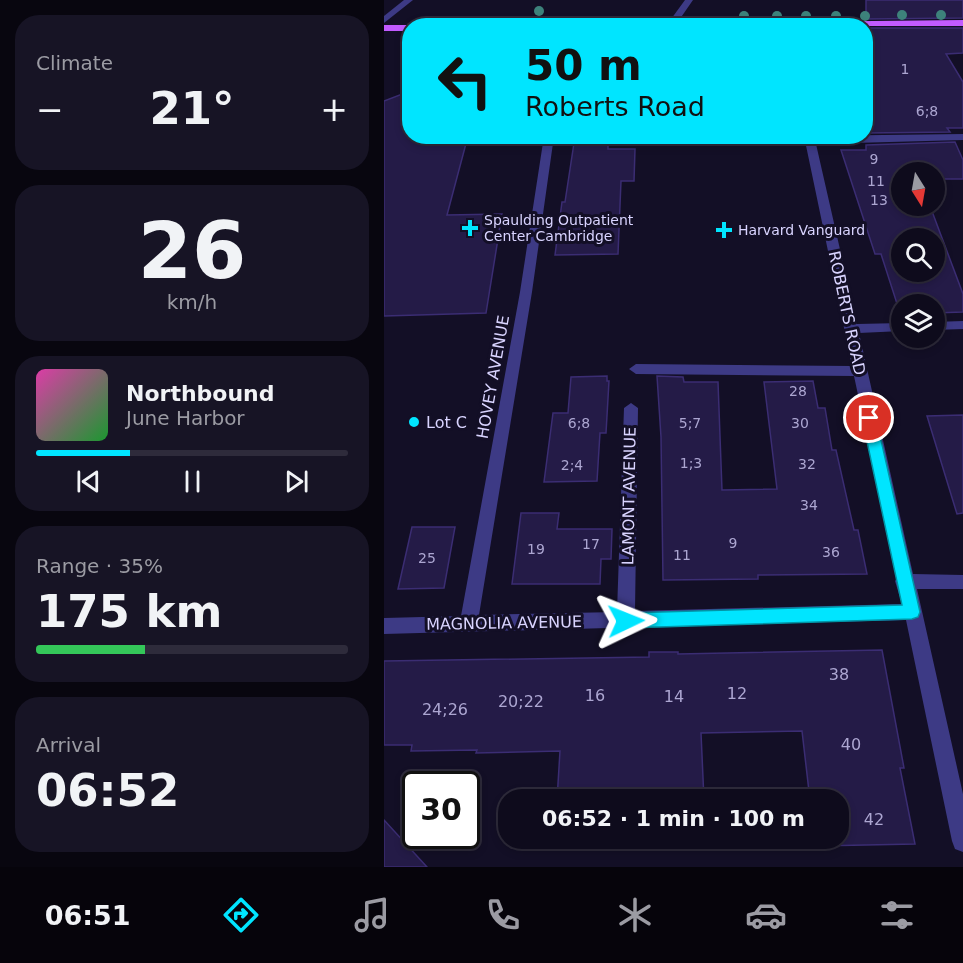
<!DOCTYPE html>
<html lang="en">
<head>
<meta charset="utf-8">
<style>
  body { margin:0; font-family:"DejaVu Sans",sans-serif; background:#171425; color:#f1f3f6; height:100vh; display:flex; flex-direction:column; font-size:22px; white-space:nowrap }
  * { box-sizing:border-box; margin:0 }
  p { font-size:20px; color:#9b9ba3 }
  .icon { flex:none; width:33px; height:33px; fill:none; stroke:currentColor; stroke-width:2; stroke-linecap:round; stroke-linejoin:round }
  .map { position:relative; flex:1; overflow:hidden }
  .panel { display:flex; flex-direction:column; gap:15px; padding:15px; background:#08060f; width:384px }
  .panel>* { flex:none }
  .guide { position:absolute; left:18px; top:18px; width:471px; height:126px; border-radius:24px; box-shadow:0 3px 9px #0003,0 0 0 2px #2e2b3b; background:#00e5ff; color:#111; overflow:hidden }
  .needle { width:39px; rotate:169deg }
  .controls { position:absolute; left:507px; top:162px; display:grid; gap:12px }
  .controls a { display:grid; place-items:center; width:54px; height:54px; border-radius:50%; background:#0e0b1c; box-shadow:0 3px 9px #0003,0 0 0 2px #2e2b3b; font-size:30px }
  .speed { position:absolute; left:18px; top:771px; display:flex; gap:12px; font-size:30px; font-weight:700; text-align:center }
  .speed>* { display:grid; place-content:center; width:78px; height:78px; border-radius:50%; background:#0e0b1c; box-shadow:0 3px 9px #0003,0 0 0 2px #2e2b3b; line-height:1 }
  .speed .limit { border:3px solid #111; border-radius:9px; background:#fff; color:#111 }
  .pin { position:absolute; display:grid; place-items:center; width:51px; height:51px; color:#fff; margin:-26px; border:3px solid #fff; border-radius:50%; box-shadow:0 2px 6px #0007 }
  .me { position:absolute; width:66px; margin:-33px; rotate:88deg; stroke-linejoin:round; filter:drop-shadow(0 0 4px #0008) }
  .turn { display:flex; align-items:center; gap:21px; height:126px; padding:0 24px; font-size:27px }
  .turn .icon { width:78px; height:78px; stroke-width:2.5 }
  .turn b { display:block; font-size:42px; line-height:51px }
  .big { font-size:45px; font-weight:700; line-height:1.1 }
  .panel .card { flex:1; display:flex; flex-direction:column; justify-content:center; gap:9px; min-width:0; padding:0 21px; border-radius:24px; background:#171425 }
  .panel .dial { align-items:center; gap:0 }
  .dial b { font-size:78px; line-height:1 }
  .song { display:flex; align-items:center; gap:18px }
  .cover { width:72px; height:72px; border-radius:9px; background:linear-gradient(135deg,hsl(320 70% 55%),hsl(130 70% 35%)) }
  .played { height:6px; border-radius:3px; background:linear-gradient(90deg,#00e5ff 30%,#2e2b3b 30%) }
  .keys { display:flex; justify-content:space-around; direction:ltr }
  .heat { display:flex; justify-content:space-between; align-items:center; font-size:33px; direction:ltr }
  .charge { height:9px; border-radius:4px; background:linear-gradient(90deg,#34c759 35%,#2e2b3b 0) }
  .trip { position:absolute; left:114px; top:789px; width:351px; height:60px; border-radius:24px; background:#0e0b1c; box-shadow:0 3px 9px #0003,0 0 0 2px #2e2b3b; font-weight:700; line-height:60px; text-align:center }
  .dock { display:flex; height:96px; justify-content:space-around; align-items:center; background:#06040b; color:#9b9ba3 }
  .dock .icon { width:42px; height:42px }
  .dock .current { color:#00e5ff }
  .dock b { font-size:27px; color:#f1f3f6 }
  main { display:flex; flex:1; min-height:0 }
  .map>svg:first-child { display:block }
  .building { fill:#241b47; stroke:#3b2d73; stroke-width:1.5; fill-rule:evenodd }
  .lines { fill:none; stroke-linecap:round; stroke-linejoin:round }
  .minor { fill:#3d3a85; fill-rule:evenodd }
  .major { fill:#c25bff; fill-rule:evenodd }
  .tree { fill:#3d827b }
  .route { fill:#00e5ff; stroke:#0095a6; stroke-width:1.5 }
  .poi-dot { fill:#00e5ff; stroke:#130f26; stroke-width:2 }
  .labels { text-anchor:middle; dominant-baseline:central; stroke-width:6; stroke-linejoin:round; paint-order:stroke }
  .number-label { font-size:14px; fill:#aca6d1 }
  .far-poi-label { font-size:14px; fill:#d9d4ff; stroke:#130f26; text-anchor:start }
  .street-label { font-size:16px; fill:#d9d4ff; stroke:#130f26 }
  .poi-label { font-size:16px; fill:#d9d4ff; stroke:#130f26; text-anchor:start }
  .near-number-label { font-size:16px; fill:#aca6d1 }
</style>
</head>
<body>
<main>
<section class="panel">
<div class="card"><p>Climate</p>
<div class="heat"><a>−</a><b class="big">21°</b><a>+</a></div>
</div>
<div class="card dial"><b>26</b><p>km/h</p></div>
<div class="card">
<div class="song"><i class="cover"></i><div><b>Northbound</b><p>June Harbor</p></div></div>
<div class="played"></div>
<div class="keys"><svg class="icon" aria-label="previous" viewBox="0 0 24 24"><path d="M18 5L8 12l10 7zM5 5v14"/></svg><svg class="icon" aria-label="pause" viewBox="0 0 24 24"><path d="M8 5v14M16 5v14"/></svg><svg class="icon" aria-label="next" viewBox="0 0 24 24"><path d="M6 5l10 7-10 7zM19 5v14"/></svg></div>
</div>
<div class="card"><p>Range · 35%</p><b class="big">175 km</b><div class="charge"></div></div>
<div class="card"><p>Arrival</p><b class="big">06:52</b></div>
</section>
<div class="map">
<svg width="579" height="867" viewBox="0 0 579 867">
  <rect width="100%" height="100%" fill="#130f26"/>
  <path class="building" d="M482 0H579V18L482 19Z
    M482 28H579V53L562 54 579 82V128H563L566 132 482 133Z
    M26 91V136H84L63 215 118 214 102 313 0 316V101Z
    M571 142 579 160V179H550V172H518V206H546L579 294V312L550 313V304H518L516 313 497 254H491L457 150H482V145ZM518 238H550V272H518Z
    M190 143H224V149H251L250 181H237L234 254 171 255 178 202H181Z
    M223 376V381H225L222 433H216L213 481 160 482 169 413H184L187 377Z
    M273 376 299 377 300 382H334L338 490 393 489 380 382 429 381 434 408H441L448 450H452L470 530H474L483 574 374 575V579L279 580 277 437Z
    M579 415V513L573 514 543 416Z
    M137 513H175L173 529H228L227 559H217L216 584H128Z
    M28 527H71L60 588 14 589Z
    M498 650 520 768H516L531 844 432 846 431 838H454V800H426L418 731 317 733 320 800H173L176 751 92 753 93 750 27 751 28 745H0V661L265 657V652H294V654Z
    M0 820 43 867H0Z"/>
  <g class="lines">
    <path class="minor" d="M20 0H29L0 23V16Z
      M301 0H309L291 26H282Z
      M579 134V140L432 144 473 324 518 323V331L475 333 529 574 579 575V589H533L579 794V852L571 849 568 841 522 620 0 634V618L77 616 136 292 160 136H170L148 292 95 615 233 612 240 408 247 403 254 408 251 611 518 604 511 581 513 578 470 376 252 374 245 369 252 364 468 366 420 136Z
      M579 321V329L550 330V322Z"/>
    <path class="major" d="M579 20V26H319L323 23Z
      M0 25H26V31H0Z"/>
  </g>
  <g class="tree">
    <circle cx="155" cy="11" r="5"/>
    <circle cx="518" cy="15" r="5"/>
    <circle cx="557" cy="15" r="5"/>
    <circle cx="360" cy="16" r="5"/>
    <circle cx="393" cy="16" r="5"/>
    <circle cx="422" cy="16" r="5"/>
    <circle cx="452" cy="16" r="5"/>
    <circle cx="481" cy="16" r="5"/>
  </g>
  <path class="route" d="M485 413 492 418 536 612 534 617 528 619 242 628 237 626 234 621 237 615 242 613 518 605 478 418Z"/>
  <g class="poi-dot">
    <path d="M83 219h6v6h6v6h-6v6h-6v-6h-6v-6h6z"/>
    <path d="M337 221h6v6h6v6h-6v6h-6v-6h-6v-6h6z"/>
    <circle cx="30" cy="422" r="6"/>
  </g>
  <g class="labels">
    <g class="number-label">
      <text x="521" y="69">1</text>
      <text x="543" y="111">6;8</text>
      <text x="490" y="159">9</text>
      <text x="492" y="181">11</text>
      <text x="495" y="200">13</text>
      <text x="414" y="391">28</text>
      <text x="195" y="423">6;8</text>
      <text x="306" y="423">5;7</text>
      <text x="416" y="423">30</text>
      <text x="307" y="463">1;3</text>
      <text x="423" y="464">32</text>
      <text x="188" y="465">2;4</text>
      <text x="425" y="505">34</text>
      <text x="349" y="543">9</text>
      <text x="207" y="544">17</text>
      <text x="152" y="549">19</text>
      <text x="447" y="552">36</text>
      <text x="298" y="555">11</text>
      <text x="43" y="558">25</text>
    </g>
    <g class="far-poi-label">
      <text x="100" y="220">Spaulding Outpatient<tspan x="100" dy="16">Center Cambridge</tspan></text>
      <text x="354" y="230">Harvard Vanguard</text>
    </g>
    <g class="street-label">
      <text transform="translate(463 313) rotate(78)">ROBERTS ROAD</text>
      <text transform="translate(109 377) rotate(-80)">HOVEY AVENUE</text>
      <text transform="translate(245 496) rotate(-89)">LAMONT AVENUE</text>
      <text transform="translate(120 623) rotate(-1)">MAGNOLIA AVENUE</text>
    </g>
    <g class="poi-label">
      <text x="42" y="422">Lot C</text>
    </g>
    <g class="near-number-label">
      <text x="455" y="674">38</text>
      <text x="353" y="693">12</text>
      <text x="211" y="695">16</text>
      <text x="290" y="696">14</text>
      <text x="137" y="701">20;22</text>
      <text x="61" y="709">24;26</text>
      <text x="467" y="744">40</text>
      <text x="490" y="819">42</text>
    </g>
  </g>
</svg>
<div class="controls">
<a><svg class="needle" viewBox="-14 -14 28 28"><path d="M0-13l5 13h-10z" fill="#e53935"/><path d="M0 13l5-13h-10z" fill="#9b9ba3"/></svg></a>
<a><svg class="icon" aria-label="search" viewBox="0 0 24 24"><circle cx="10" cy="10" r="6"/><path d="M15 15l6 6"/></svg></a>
<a><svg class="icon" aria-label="layers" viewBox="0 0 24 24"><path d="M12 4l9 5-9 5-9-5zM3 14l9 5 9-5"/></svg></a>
</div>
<div class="speed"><div class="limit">30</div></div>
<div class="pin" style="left:485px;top:418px;background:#d93025"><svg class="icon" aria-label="arrive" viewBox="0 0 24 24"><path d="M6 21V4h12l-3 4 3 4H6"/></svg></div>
<svg class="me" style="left:242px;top:621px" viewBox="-20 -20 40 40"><path d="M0-17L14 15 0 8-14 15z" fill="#00e5ff" stroke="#fff" stroke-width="4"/></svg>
<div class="trip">06:52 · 1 min · 100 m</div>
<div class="guide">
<div class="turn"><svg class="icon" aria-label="left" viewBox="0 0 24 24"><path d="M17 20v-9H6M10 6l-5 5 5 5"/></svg><div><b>50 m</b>Roberts Road</div></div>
</div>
</div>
</main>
<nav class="dock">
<b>06:51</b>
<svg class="icon current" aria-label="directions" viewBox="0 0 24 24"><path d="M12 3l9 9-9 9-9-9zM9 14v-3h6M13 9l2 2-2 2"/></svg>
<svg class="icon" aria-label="music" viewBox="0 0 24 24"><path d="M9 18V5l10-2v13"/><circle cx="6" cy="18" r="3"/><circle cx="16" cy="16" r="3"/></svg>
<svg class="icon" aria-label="phone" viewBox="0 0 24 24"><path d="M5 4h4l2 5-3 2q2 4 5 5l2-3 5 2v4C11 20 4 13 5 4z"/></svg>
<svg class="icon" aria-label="climate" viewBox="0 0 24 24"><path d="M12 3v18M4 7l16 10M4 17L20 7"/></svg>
<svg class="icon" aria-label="car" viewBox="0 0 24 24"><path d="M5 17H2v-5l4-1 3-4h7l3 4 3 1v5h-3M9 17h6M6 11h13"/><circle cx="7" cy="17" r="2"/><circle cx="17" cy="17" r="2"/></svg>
<svg class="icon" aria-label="filters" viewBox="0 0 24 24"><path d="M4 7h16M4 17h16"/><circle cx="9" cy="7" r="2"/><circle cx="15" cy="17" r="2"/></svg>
</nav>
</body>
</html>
